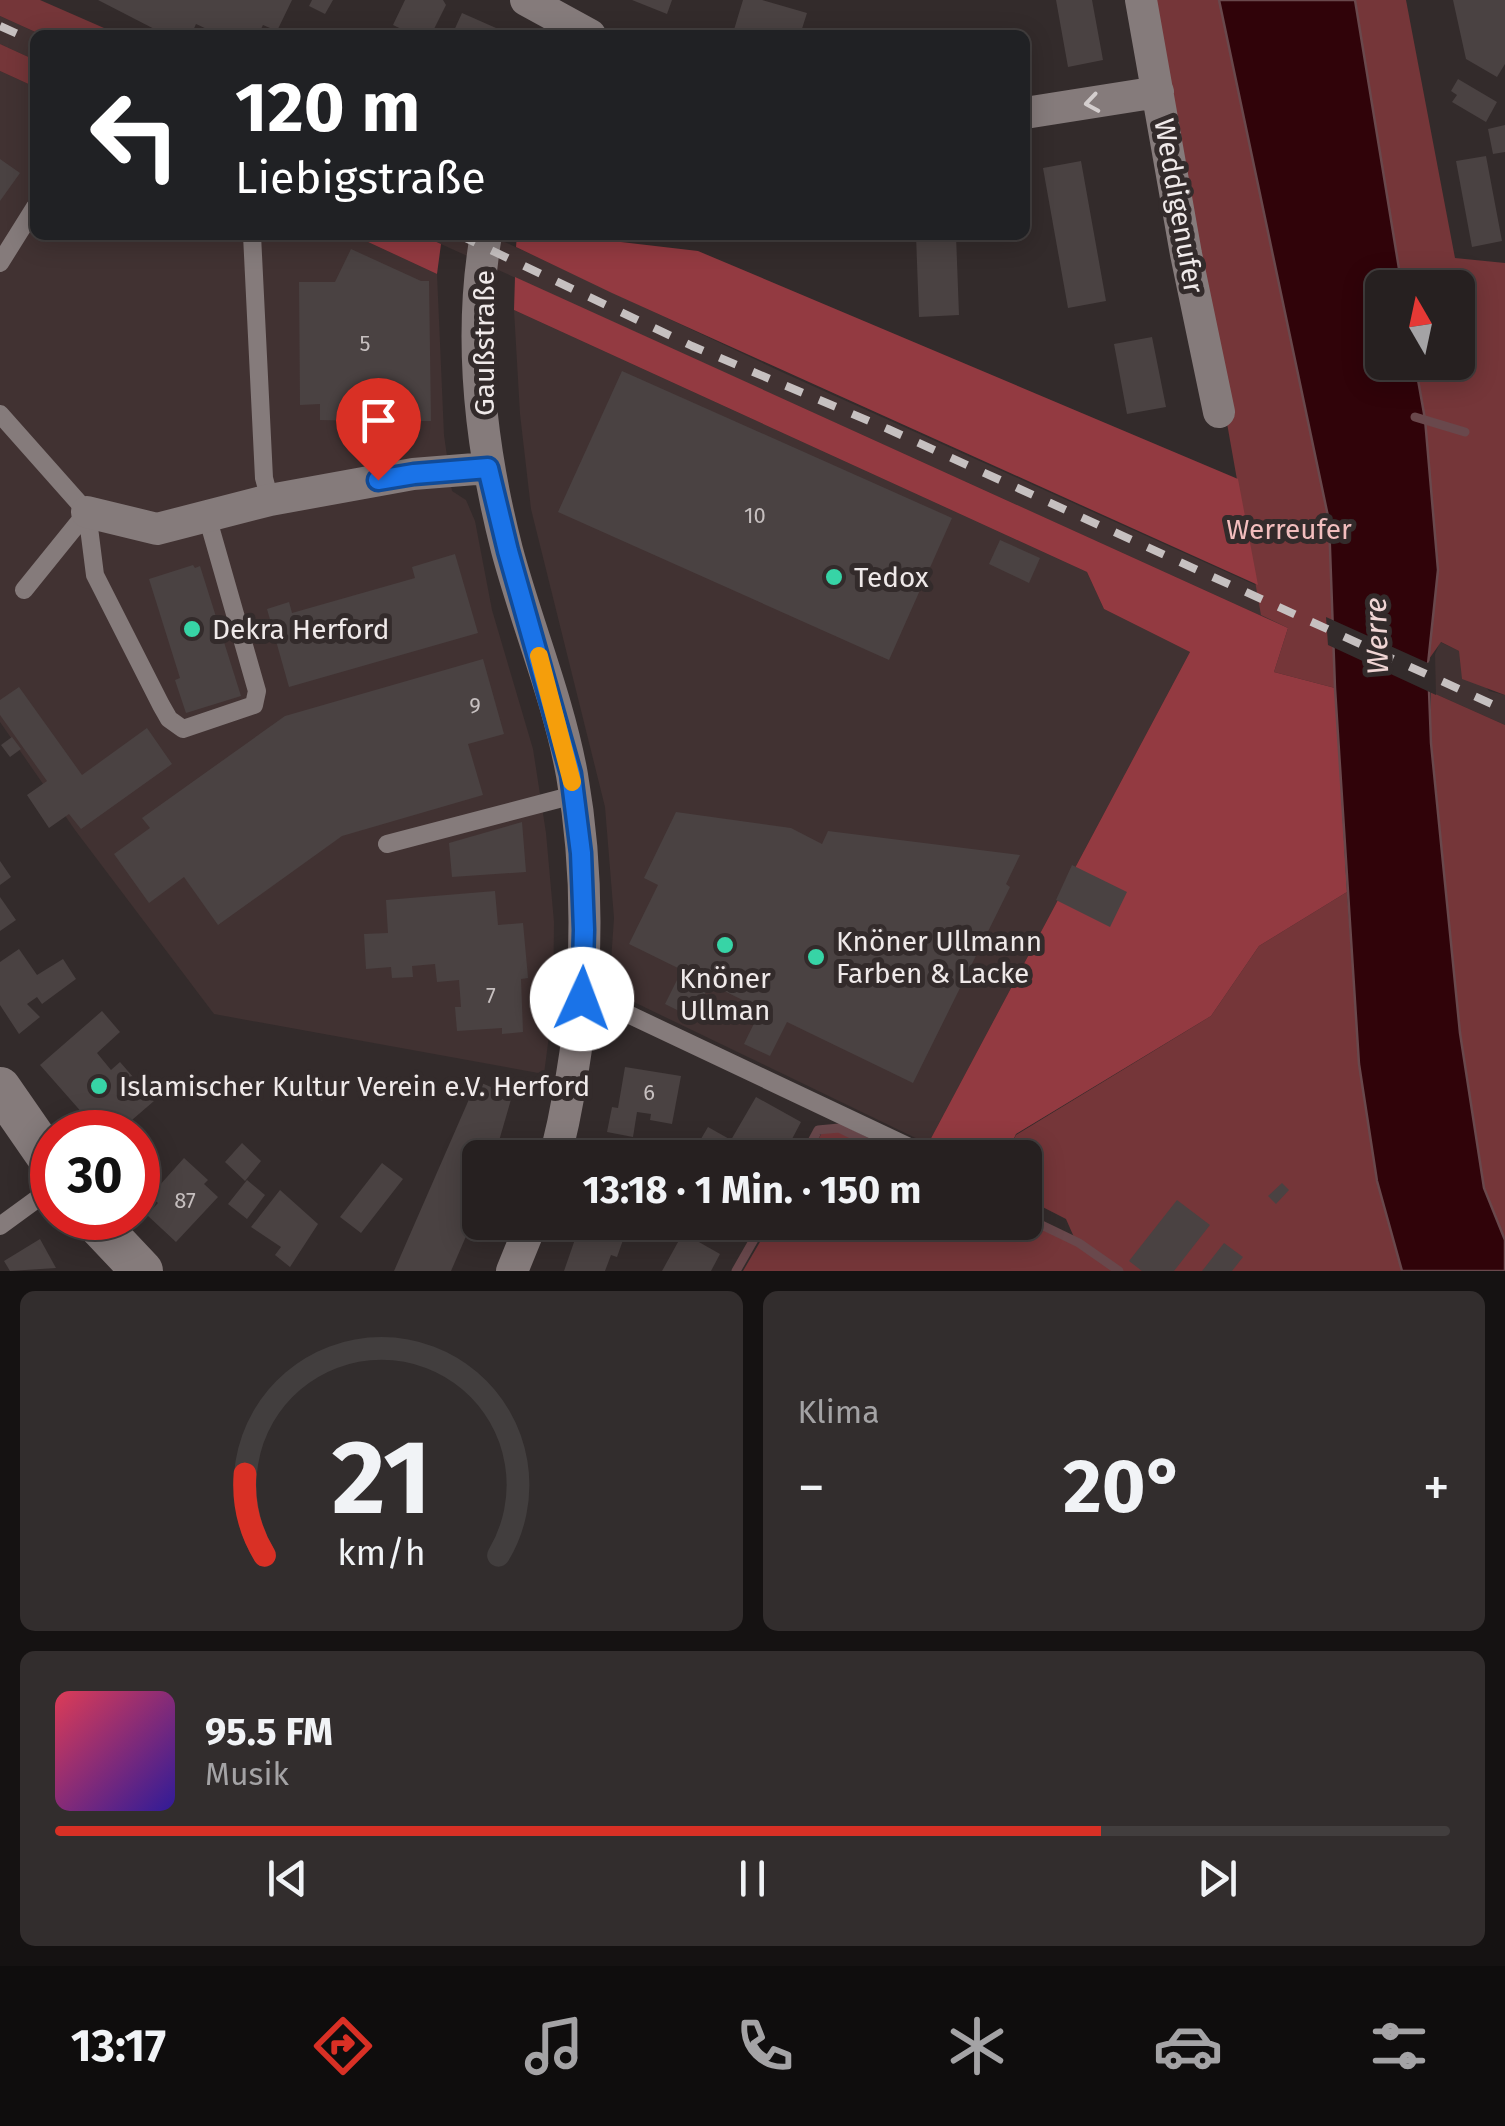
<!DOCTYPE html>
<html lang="de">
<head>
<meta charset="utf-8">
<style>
  body { margin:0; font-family:"Fira Sans",sans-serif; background:#322d2d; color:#f1f3f6; height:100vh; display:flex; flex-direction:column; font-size:38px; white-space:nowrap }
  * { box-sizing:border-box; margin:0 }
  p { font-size:32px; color:#a4a3a5 }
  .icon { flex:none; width:55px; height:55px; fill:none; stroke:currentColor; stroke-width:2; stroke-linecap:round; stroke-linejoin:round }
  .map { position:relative; height:1271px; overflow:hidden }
  .drawer { display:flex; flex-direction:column; gap:20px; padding:20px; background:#151212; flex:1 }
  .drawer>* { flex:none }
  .hud { position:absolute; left:30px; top:30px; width:1000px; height:210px; border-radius:15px; box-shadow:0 5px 25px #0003,0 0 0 2px #423e3e; background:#202124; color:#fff; overflow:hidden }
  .needle { width:65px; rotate:351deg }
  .fabs { position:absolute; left:1365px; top:270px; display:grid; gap:20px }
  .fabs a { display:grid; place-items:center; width:110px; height:110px; border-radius:15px; background:#262020; box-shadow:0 5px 25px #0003,0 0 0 2px #423e3e; font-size:50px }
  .speed { position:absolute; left:30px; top:1110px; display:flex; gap:20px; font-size:50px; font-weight:700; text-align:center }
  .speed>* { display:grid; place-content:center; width:130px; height:130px; border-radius:50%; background:#262020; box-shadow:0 5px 25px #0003,0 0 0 2px #423e3e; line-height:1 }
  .speed .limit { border:15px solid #d22; background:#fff; color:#111 }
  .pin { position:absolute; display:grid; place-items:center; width:85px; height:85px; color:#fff; margin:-102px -42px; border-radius:50% 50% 50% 0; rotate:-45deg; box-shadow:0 0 10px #0007 }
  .pin .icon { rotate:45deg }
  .me { position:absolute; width:110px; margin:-55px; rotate:2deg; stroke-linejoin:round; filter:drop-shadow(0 0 8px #0008) }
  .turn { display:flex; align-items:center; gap:35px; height:210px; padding:0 40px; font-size:45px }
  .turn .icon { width:130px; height:130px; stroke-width:2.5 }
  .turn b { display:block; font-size:70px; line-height:85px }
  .big { font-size:75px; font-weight:700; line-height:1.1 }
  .drawer .card { flex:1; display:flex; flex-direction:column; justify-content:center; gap:15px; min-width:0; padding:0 35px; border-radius:15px; background:#322d2d }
  .drawer .dial { align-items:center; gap:0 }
  .dial svg { height:260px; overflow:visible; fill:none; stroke:#423e3e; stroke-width:7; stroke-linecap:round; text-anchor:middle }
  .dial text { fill:#f1f3f6; stroke:none }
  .song { display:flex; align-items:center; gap:30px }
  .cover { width:120px; height:120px; border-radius:15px; background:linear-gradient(135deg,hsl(350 70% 55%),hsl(250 70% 35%)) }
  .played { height:10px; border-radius:5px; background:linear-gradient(90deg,#d93025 75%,#423e3e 75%) }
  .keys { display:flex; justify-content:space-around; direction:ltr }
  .heat { display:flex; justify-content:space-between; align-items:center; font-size:55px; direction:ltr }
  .drawer .tiles { flex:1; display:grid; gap:20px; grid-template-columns:1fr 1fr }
  .card:last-child { grid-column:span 2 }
  .trip { position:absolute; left:462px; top:1140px; width:580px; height:100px; border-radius:15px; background:#262020; box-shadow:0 5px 25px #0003,0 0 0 2px #423e3e; font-weight:700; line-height:100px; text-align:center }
  .tab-bar { display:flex; height:160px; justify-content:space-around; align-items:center; background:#0f0d0d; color:#a4a3a5 }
  .tab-bar .icon { width:70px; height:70px }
  .tab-bar .current { color:#d93025 }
  .tab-bar b { font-size:45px; color:#f1f3f6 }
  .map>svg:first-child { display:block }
  .built { fill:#413232 }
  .green { fill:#753639 }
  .forest { fill:#933a41 }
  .water { fill:#300309; stroke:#69484c; stroke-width:2.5 }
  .pier { fill:#332b2b }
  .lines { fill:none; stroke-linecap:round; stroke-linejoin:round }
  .stream { stroke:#69484c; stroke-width:9 }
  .building { fill:#4a4242 }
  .service { stroke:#857b7b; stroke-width:18 }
  .minor { stroke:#857b7b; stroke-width:32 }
  .tertiary { stroke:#857b7b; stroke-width:42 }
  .rail { stroke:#c6c0c0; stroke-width:8; stroke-dasharray:18 18; stroke-linecap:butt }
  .oneway { stroke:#d4cece }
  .route-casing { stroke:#114b97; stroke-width:25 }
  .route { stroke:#1a73e8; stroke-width:18 }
  .slow { stroke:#f59e0b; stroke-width:18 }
  .poi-dot { fill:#37d4a6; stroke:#332b2b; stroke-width:4 }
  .labels { text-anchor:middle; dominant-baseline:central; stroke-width:10; stroke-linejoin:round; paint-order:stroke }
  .number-label { font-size:22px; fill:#c6bfbf }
  .street-label { font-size:28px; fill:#efe9e9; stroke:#332b2b }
  .park-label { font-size:28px; fill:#f2bebe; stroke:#332b2b }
  .poi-label { font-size:28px; fill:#efe9e9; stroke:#332b2b; text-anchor:start }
  .water-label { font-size:30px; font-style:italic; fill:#f0d5d4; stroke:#332b2b }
</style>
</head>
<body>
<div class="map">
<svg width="1505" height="1271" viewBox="0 0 1505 1271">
  <rect width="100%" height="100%" fill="#332b2b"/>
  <path class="built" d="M0 16 42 35H35V60L0 44Z
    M0 71 35 87V235H353L437 274 444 435 452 491 466 500 475 521 492 610 533 749 546 833 554 922 553 1005 544 1074 214 1014 75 830 0 722Z
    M421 235H490L784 373 1331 619 1288 628Z
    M514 310 1087 572 1104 609 1190 652 928 1144 609 990 614 918 605 807 531 509 520 414Z
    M1440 642 1459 651 1489 691 1505 695V725L1431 692 1433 659Z"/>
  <path class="green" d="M0 0H40L104 28 101 35H42L0 16Z
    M1152 0H1219L1329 521 1335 688 1274 672 1288 628 1261 615Z
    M1355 0H1406L1455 258 1505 263V695L1462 679 1459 651 1441 642 1429 659 1438 570 1425 419 1415 363 1458 362V288L1402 287Z
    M0 44 35 60V87L0 71Z
    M1431 692 1505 725V1240L1484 1188 1460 1033 1431 743Z
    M1347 892 1359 1064 1377 1181 1402 1271H743L771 1223 1025 1222V1220L1077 1244 1066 1219 1025 1198V1158L1005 1157 1016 1135 1211 1016 1259 946Z
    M838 1130 896 1157H808L823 1131Z"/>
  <path class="forest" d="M353 235H421L441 244 437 274Z
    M517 235H561L698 251 1238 479 1258 585 612 293 516 247Z
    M515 277 1288 628 1274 672 1335 688 1347 892 1259 946 1211 1016 1016 1134 1005 1157H951L928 1144 1190 652 1104 609 1087 572 514 310Z"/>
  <path class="water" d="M1219 0H1355L1402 287 1382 288V362L1415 363 1425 419 1438 570 1428 664 1431 743 1460 1033 1484 1188 1505 1240V1271H1402L1377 1181 1359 1064 1335 688 1329 521Z"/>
  <path class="pier" d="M1326 617 1428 663 1435 654 1436 695 1328 645Z"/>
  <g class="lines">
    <path class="stream" d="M1415 417 1465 432
      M803 1158 818 1130 839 1128 899 1158
      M1025 1217 1079 1243 1119 1271
      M736 1271 764 1222"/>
  </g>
  <path class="building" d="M98 0H292L277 31 263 25 258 35H220L196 24 191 35H166Z
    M312 0H333L325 14 309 6Z
    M405 0H443L446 5 431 35H414L393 25Z
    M632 0H672L667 14Z
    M743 0H762L807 13 800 35 733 33Z
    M1056 0H1092L1103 60 1068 67Z
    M1453 0H1505V64L1497 77 1466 59Z
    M462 13 496 28 493 35H452Z
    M1458 79 1497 102 1486 122 1452 102 1457 95 1451 91Z
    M1505 125V152L1493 154 1488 129Z
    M1486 156 1502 241 1472 247 1456 161Z
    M0 159 20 173 0 201Z
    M1081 161 1106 301 1068 308 1043 168Z
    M788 235H815L814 242Z
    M916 235H956L959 315 919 317Z
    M351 249 421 281H429L431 421H378L370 430 362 421 320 420V404L300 405 299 282H335Z
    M1152 337 1166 407 1127 414 1114 344Z
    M622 371 952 518 889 660 558 512Z
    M1000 540 1040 558 1029 583 989 564Z
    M455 554 478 633 289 687 267 609 289 602 292 613 415 578 412 567Z
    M193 565 195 568 200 566 241 696 186 713 175 680 180 678 149 579Z
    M483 659 504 734 468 744 483 795 342 836 218 925 184 877 149 903 114 854 150 828 142 818 285 716Z
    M19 687 82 775 147 728 172 764 81 829 69 814 49 828 27 795 47 781 0 715V700Z
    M12 737 21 749 10 757 1 745Z
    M676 812 791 828 822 844 828 831 1020 855 1006 884 1010 887 913 1083 787 1022 770 1056 744 1044 761 1009 710 984 693 1018 665 1004 682 970 629 944 658 885 644 878Z
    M522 822 526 872 452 877 449 843Z
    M0 861 11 877 0 885Z
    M1072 865 1127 892 1110 927 1056 900Z
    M495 891 498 925 523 923 528 978 521 979 523 1032 502 1034V1028L457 1031 455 1007H461L459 980 437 982 435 964 412 966 413 977 392 978 391 967 366 969 364 934 388 933 386 900Z
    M0 897 16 920 0 931Z
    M19 949 37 975 63 959 76 979 42 1004 37 997 27 1004 40 1017 19 1034 0 1005V962Z
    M102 1011 120 1032 97 1053 111 1070 120 1062 154 1101 118 1132H99L40 1065Z
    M625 1067 681 1076 672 1124 650 1120 651 1114 637 1112 633 1137 607 1132 612 1107 618 1108Z
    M313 1077 329 1084 322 1101 305 1094Z
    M477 1081 512 1096 494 1158H480V1204L451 1271H394Z
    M756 1097 801 1122 782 1158H709L695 1149 708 1127 731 1140Z
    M242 1143 261 1161 245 1181 225 1162Z
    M184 1158 208 1180 204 1184 218 1197 176 1242 147 1215 158 1203 150 1196Z
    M382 1163 403 1179 361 1233 340 1217Z
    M247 1180 265 1195 247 1219 228 1204Z
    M1282 1183 1289 1190 1276 1204 1268 1196Z
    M280 1190 318 1224 290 1267 275 1255 281 1247 251 1227Z
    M1177 1200 1210 1225 1174 1271H1142L1129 1261Z
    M581 1222H619L628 1226 617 1257 611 1255 605 1271H564Z
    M721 1222H745L739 1233Z
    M683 1233 720 1254 711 1271H662Z
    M40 1239 56 1268 10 1271 4 1261Z
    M1224 1243 1243 1257 1232 1271H1202Z"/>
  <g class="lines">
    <path class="service" d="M252 235 264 478 270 500
      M0 263 35 207
      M0 414 87 512 95 575 161 705 169 719 183 729 254 705 257 691 207 516
      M24 590 87 512
      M387 844 574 795
      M581 999 613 1007 909 1147
      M0 1226 52 1188"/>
    <path class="minor" d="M526 0 590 35
      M1141 0 1186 254 1219 412
      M1025 113 1158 92
      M486 235C468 338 481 449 507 550 527 625 558 698 572 775 594 900 586 1035 555 1158
      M87 512 157 529 270 500 413 474 488 468
      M512 1271 532 1222"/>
    <path class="tertiary" d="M0 1088 52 1163
      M92 1218 142 1271"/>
    <path class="rail" d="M0 26 35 42
      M459 235 692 346 888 429 1505 710"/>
  </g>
  <defs><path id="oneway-chevron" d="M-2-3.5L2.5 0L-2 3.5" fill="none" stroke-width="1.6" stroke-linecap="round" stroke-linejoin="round" transform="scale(2.5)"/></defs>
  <use class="oneway" href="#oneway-chevron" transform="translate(1092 103) rotate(171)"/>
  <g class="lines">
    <g class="route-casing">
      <path id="route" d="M378 480 414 474 488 468 508 551 571 774 581 853 584 930 582 999"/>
    </g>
    <use href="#route" class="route"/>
    <path class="slow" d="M539 656 572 782"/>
  </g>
  <g class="poi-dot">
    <circle cx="834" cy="577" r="10"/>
    <circle cx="192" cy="629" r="10"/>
    <circle cx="725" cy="945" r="10"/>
    <circle cx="816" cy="957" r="10"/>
    <circle cx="99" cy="1086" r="10"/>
  </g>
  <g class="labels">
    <g class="number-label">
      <text x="365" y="343">5</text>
      <text x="755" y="515">10</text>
      <text x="475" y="705">9</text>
      <text x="491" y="995">7</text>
      <text x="649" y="1092">6</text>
      <text x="185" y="1200">87</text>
    </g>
    <g class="street-label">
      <text transform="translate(1179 206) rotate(80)">Weddigenufer</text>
      <text transform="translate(484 343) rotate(-90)">Gaußstraße</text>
    </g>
    <g class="park-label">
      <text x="1289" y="529">Werreufer</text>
    </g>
    <g class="poi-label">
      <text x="854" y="577">Tedox</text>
      <text x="212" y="629">Dekra Herford</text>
      <text x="836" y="941">Knöner Ullmann<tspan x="836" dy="32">Farben &amp; Lacke</tspan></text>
      <text x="725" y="978" text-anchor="middle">Knöner<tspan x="725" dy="32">Ullman</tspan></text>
      <text x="119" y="1086">Islamischer Kultur Verein e.V. Herford</text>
    </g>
    <g class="water-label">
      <text transform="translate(1377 636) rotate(-92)">Werre</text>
    </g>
  </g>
</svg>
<div class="fabs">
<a><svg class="needle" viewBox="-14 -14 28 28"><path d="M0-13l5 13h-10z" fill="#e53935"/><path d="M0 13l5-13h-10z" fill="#a4a3a5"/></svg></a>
</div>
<div class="speed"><div class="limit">30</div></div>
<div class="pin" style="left:378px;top:480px;background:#d93025"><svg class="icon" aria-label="arrive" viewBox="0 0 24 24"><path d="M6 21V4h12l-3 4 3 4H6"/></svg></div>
<svg class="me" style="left:582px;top:999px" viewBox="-20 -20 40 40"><circle r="19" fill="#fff"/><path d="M0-13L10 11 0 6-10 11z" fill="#1a73e8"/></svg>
<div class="trip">13:18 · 1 Min. · 150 m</div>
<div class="hud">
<div class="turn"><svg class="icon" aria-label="left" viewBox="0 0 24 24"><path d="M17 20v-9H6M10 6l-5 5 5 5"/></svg><div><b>120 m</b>Liebigstraße</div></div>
</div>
</div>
<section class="drawer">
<div class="tiles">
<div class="card dial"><svg viewBox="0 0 100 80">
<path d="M14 69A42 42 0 1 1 86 69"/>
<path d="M14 69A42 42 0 0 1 8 44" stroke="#d93025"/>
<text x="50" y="56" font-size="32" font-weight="700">21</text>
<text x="50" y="72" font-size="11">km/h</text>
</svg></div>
<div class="card"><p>Klima</p>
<div class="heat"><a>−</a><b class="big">20°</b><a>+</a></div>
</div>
<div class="card">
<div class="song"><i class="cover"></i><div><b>95.5 FM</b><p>Musik</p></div></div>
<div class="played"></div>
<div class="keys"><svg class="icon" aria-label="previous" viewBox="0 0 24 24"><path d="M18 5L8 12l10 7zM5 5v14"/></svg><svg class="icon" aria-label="pause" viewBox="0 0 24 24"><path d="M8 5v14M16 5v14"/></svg><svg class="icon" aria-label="next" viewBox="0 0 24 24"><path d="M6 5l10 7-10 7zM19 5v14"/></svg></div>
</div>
</div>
</section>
<nav class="tab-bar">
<b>13:17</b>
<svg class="icon current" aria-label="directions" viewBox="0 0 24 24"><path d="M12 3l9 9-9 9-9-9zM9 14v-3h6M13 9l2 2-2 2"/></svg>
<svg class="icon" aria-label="music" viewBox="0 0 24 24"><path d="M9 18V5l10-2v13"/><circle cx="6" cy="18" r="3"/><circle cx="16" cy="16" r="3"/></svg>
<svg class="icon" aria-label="phone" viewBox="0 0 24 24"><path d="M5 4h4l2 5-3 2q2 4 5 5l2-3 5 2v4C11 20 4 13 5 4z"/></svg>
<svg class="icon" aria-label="climate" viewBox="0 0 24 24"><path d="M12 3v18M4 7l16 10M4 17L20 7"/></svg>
<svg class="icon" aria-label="car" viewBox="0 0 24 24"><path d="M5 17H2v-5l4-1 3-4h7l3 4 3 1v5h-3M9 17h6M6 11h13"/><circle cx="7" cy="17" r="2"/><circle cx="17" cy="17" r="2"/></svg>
<svg class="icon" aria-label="filters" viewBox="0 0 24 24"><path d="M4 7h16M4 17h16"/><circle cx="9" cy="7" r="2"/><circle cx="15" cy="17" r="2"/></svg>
</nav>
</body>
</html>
